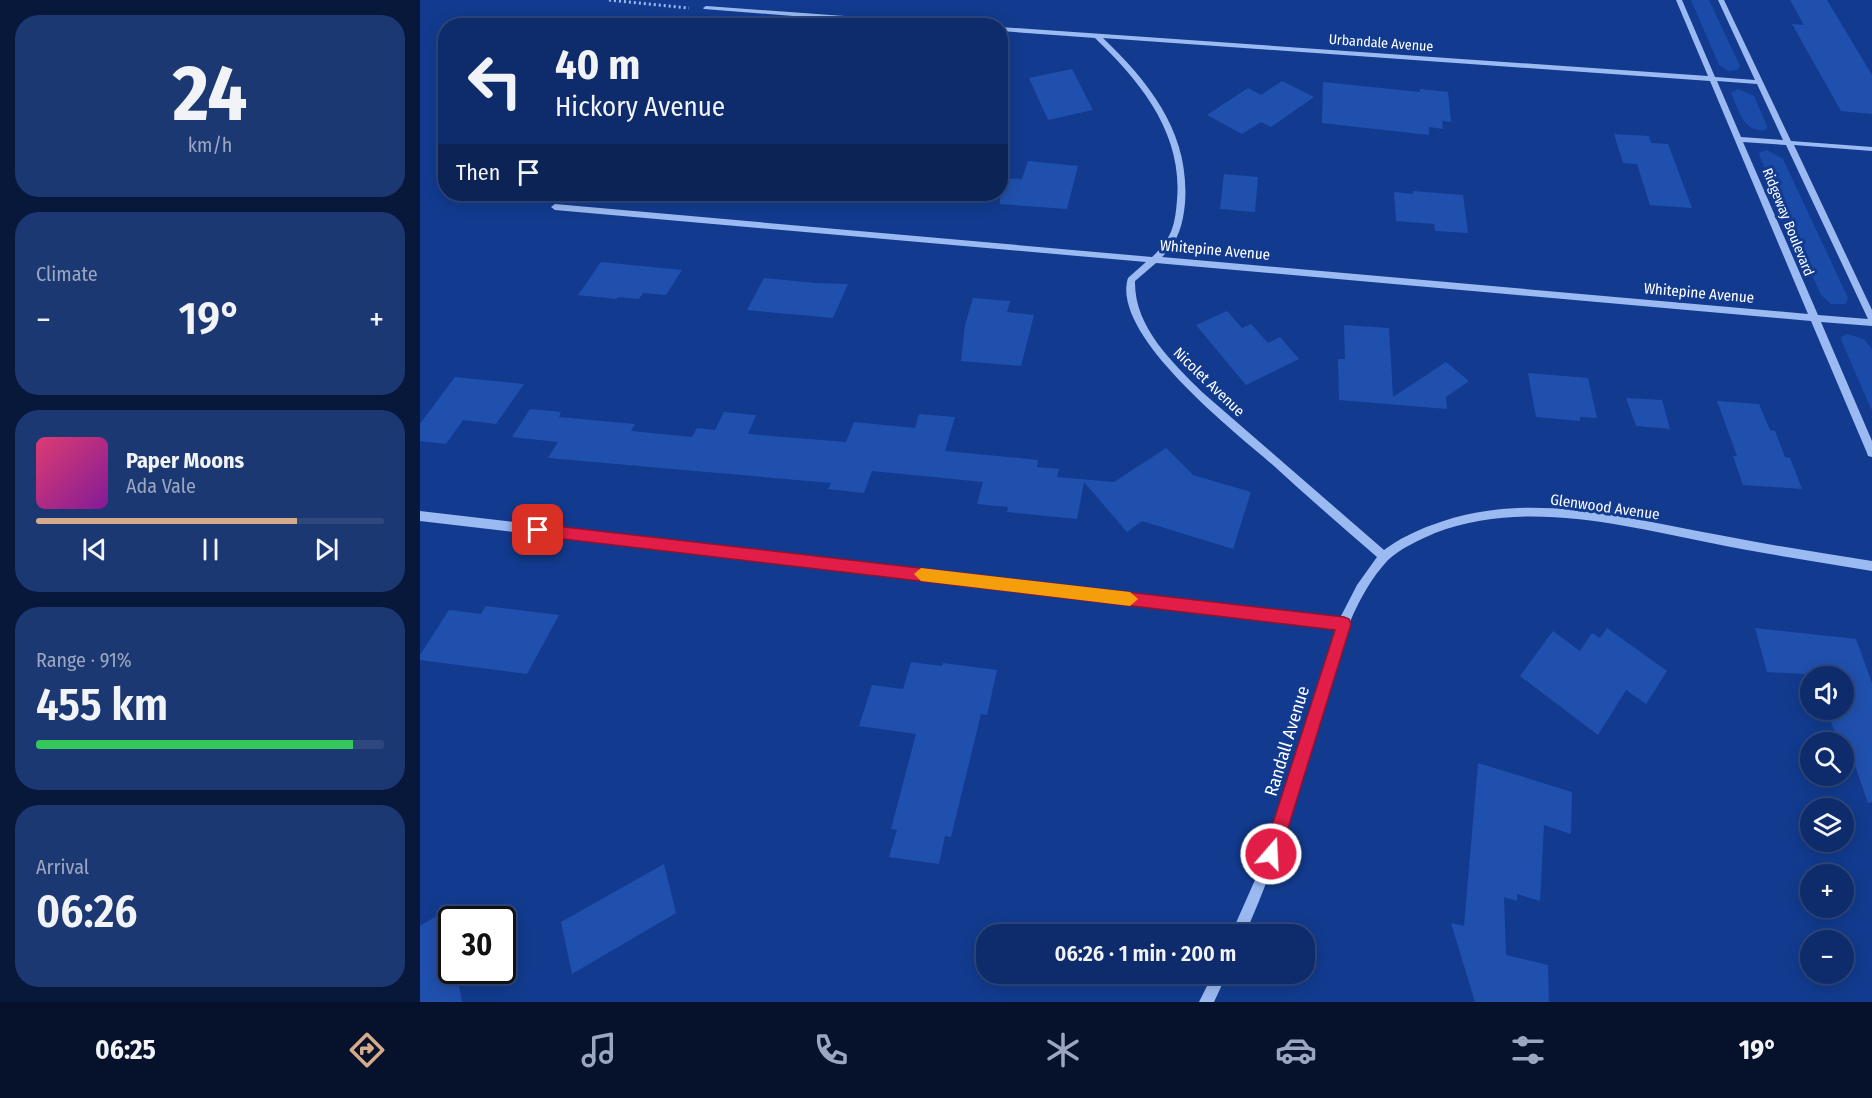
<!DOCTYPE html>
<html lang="en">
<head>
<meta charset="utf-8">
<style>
  body { margin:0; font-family:"Fira Sans Condensed",sans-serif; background:#1c3873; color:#f1f3f6; height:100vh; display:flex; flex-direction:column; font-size:22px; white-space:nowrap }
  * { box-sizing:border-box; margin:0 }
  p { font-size:20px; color:#9ba7c1 }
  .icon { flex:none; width:33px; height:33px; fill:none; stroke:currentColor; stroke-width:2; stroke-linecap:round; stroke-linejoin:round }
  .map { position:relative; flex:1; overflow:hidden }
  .details { display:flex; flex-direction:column; gap:15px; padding:15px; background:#08183b; width:420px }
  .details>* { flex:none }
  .banner { position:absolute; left:18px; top:18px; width:570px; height:183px; border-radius:24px; box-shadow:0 3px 15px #0003,0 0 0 2px #2e487e; background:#0e2c6b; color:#f1f3f6; overflow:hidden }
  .controls { position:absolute; left:1380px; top:666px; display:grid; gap:12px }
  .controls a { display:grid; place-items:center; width:54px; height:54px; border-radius:50%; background:#0e2c6b; box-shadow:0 3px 15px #0003,0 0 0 2px #2e487e; font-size:30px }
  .speed { position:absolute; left:18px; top:906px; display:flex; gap:12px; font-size:30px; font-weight:700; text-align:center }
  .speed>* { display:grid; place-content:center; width:78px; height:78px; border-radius:50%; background:#0e2c6b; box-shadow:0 3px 15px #0003,0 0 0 2px #2e487e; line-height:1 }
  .speed .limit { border:3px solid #111; border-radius:9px; background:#fff; color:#111 }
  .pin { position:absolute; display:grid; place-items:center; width:51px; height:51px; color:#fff; margin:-26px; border-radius:12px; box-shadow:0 3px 9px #0006 }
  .me { position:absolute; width:66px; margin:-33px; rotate:19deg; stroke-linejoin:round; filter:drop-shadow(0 0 4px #0008) }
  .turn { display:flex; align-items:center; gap:21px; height:126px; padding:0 18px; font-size:27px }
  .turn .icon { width:78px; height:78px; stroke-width:2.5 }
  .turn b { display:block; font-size:42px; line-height:51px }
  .then { display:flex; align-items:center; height:57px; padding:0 18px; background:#0003; gap:12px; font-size:22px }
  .big { font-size:45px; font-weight:600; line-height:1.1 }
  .details .widget { flex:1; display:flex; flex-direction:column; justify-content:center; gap:9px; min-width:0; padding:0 21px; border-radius:24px; background:#1c3873 }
  .details .dial { align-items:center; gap:0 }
  .dial b { font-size:78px; line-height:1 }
  .song { display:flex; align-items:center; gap:18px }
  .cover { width:72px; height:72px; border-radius:9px; background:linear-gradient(135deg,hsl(340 70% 55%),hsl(290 70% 35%)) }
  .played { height:6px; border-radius:3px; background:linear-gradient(90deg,#d6ab8b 75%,#2e487e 75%) }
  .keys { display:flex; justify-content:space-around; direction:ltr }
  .heat { display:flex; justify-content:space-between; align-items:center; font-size:33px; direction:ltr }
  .charge { height:9px; border-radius:4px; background:linear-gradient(90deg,#34c759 91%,#2e487e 0) }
  .trip { position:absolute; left:556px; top:924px; width:339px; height:60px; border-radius:24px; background:#0e2c6b; box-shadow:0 3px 15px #0003,0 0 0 2px #2e487e; font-weight:600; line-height:60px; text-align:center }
  .tabs { display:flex; height:96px; justify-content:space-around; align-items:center; background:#06122b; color:#9ba7c1 }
  .tabs .icon { width:42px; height:42px }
  .tabs .active { color:#d6ab8b }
  .tabs b { font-size:27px; color:#f1f3f6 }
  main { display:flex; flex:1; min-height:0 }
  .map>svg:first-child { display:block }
  .green { fill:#1a4ba9 }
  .building { fill:#2050ae }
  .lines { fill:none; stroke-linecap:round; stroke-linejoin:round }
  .path { stroke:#9cbaf2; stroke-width:3; stroke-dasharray:2 3; stroke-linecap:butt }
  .minor { fill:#9cbaf2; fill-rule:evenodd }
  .route { fill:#e11d48; stroke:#92132f; stroke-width:1.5 }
  .slow { fill:#f59e0b }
  .labels { text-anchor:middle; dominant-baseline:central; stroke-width:6; stroke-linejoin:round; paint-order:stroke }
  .far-street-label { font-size:14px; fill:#fff; stroke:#123b8f }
  .street-label { font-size:15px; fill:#fff; stroke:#123b8f }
  .near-street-label { font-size:18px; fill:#fff; stroke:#123b8f }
</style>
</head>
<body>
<main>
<section class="details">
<div class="widget dial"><b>24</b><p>km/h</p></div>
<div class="widget"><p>Climate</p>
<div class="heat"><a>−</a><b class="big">19°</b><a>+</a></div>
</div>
<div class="widget">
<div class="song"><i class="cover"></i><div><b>Paper Moons</b><p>Ada Vale</p></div></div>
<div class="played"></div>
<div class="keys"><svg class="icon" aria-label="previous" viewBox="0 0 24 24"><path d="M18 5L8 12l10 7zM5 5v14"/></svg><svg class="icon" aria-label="pause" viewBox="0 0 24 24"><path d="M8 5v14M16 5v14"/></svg><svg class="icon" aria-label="next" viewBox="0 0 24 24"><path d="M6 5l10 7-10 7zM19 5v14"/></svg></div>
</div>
<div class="widget"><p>Range · 91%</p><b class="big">455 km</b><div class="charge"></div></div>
<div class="widget"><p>Arrival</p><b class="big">06:26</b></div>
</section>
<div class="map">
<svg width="1452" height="1002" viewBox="0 0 1452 1002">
  <rect width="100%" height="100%" fill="#123b8f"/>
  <path class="green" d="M1271 0H1289L1320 66 1318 70 1308 71 1299 65Z
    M1318 89 1334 96 1347 126 1346 130C1323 133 1319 110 1311 93Z
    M1347 150 1363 159 1428 298 1426 304H1411L1401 295 1340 157 1339 153Z
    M1427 334 1444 339 1452 349V411L1422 342 1421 337Z"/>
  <path class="building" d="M1370 0H1407L1452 75V114L1421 111 1372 24 1384 25Z
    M652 69 673 110 628 120 609 78Z
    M862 81 894 97 851 127 841 122 822 134 787 115 828 88 841 95Z
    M903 82 1000 92V89L1028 92 1031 122 1022 121 1023 129 1009 127V135L902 123Z
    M1194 134 1229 136 1231 143 1248 144 1272 208 1230 205 1217 164 1203 163Z
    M608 161 658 166 647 209 580 204V178L602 179Z
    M804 174 838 177 835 212 800 209Z
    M993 191 1043 195 1048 233 1015 231 1014 224 976 221 974 192 993 194Z
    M181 262 262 270 246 295 223 293 219 299 198 297 196 299 158 295Z
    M344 278 395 283 428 284 413 318 327 310Z
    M553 298 590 301 587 312 614 315 601 366 541 361 545 325Z
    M807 311 822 328 831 324 848 343 860 337 879 359 826 385 776 325Z
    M924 325 969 328 973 397 1026 362 1049 381 1026 397 1027 409 919 400 918 359H925Z
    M1108 373 1168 378 1177 418 1160 417V421L1116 417Z
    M35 377 104 384 76 424 43 420 26 444 0 441V424Z
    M1206 398 1242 400 1250 429 1216 426Z
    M1297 401 1339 404 1350 430 1355 431 1365 457 1370 458 1382 489 1323 485 1313 456H1317Z
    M110 409 141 412 139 417 215 424 211 431 272 437 277 428 295 430 304 412 336 415 328 434 426 442 434 422 495 428 499 414 535 417 525 451 618 460 617 467 639 469 637 477 694 482 746 448 773 475 831 492 813 549 722 521 707 532 664 482 657 519 587 512 588 507 557 504 563 482 452 471 444 493 408 489 411 483 128 458 138 442 92 437Z
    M66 606 139 615 107 674 0 660V655L29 610 61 614Z
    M1187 628 1247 671 1226 704 1206 690 1178 735 1100 676 1133 631 1160 651 1172 633 1180 638Z
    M1335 628 1436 639 1452 683V802L1448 803 1429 748 1424 747V742H1418L1407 710H1424V676L1347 672Z
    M491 662 522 666 523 663 577 670 567 715 561 714 531 837 525 836 519 864 469 857 477 830 471 829 496 734 439 726 452 685 483 689Z
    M1058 763 1152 792 1151 834 1124 825 1120 901 1097 894V901L1084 897 1086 955 1128 965 1129 1002H1055L1031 923 1044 926Z
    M244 864 256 913 152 974 141 922Z
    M25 911 32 947V970H36L42 1002H0V926Z"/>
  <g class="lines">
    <path class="path" d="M189 0 269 8"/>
    <path class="minor" d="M1256 0H1262L1295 77 1335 80 1298 0H1304L1371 141 1452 147V151L1374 145 1452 310V326L1401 322 1452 441V457L1448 456 1447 453 1391 321 736 263 715 281C714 327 752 362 782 392L964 550C979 539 995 531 1012 525 1106 489 1205 518 1299 535 1350 545 1401 553 1452 561V571C1398 562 1345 554 1291 543 1201 525 1104 499 1015 533 999 540 981 548 968 560 952 577 939 600 930 622 917 655 909 691 899 725 877 796 855 867 825 934H811L835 880 855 824 916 628 0 521V511L920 618 937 585 957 557C922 527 888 497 854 466 815 432 690 335 708 278L726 262 135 210 131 207 135 204 732 257C752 239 755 225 757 200 763 133 720 81 675 38L580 31V27L1288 76ZM683 38 1290 81 1388 314 742 257C758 242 763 225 765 203 770 134 731 84 683 38ZM1297 81 1337 84 1363 140 1321 137ZM1323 142 1366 145 1448 319 1398 315Z
      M286 6 534 24 537 26H499L284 9 283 8Z
      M793 974H807L794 1002H779Z"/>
  </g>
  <path class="route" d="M118 524 924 617 929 619 931 624 860 854 858 860 851 862 845 860 843 854 915 630 118 536 112 530Z"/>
  <path class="slow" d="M501 568 710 592 718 599 710 606 501 581 494 574Z"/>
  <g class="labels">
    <g class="far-street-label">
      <text transform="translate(961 43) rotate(4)">Urbandale Avenue</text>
      <text transform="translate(1368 222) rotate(68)">Ridgeway Boulevard</text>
    </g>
    <g class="street-label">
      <text transform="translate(795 250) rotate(5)">Whitepine Avenue</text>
      <text transform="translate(1279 293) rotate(5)">Whitepine Avenue</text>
      <text transform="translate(789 382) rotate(44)">Nicolet Avenue</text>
      <text transform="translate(1185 507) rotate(8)">Glenwood Avenue</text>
    </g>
    <g class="near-street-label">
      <text transform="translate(867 741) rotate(-73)">Randall Avenue</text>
    </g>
  </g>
</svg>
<div class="controls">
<a><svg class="icon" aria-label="sound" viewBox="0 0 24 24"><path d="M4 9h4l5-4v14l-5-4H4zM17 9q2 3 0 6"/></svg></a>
<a><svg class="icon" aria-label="search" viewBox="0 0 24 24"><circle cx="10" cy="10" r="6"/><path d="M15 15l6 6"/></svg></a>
<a><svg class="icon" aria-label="layers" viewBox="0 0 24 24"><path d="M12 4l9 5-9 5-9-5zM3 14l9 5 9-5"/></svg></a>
<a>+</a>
<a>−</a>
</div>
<div class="speed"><div class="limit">30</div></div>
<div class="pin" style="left:118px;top:530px;background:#d93025"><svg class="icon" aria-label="arrive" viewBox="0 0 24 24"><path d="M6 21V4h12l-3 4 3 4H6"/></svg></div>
<svg class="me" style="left:851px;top:854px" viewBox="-20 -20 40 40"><circle r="17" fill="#e11d48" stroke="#fff" stroke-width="3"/><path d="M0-11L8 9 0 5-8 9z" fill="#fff"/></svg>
<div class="trip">06:26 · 1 min · 200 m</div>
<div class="banner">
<div class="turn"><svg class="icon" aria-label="left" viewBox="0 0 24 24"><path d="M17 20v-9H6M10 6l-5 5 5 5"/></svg><div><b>40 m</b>Hickory Avenue</div></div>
<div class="then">Then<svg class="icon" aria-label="arrive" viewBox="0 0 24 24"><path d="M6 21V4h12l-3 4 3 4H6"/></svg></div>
</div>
</div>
</main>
<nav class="tabs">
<b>06:25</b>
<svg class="icon active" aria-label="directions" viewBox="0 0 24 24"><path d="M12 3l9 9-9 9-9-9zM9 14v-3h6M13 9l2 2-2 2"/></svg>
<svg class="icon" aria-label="music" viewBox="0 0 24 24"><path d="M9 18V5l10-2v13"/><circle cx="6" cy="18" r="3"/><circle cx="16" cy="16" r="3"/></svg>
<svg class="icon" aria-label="phone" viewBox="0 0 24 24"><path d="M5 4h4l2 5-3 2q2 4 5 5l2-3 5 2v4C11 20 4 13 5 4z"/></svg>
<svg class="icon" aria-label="climate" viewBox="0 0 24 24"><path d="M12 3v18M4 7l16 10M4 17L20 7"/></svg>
<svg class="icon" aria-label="car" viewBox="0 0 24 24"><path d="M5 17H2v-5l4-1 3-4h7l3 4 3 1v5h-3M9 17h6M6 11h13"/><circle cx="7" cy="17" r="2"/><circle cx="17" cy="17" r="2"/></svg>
<svg class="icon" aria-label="filters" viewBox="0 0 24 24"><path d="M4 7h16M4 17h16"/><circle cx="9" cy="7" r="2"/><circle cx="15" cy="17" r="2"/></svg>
<b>19°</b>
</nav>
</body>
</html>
